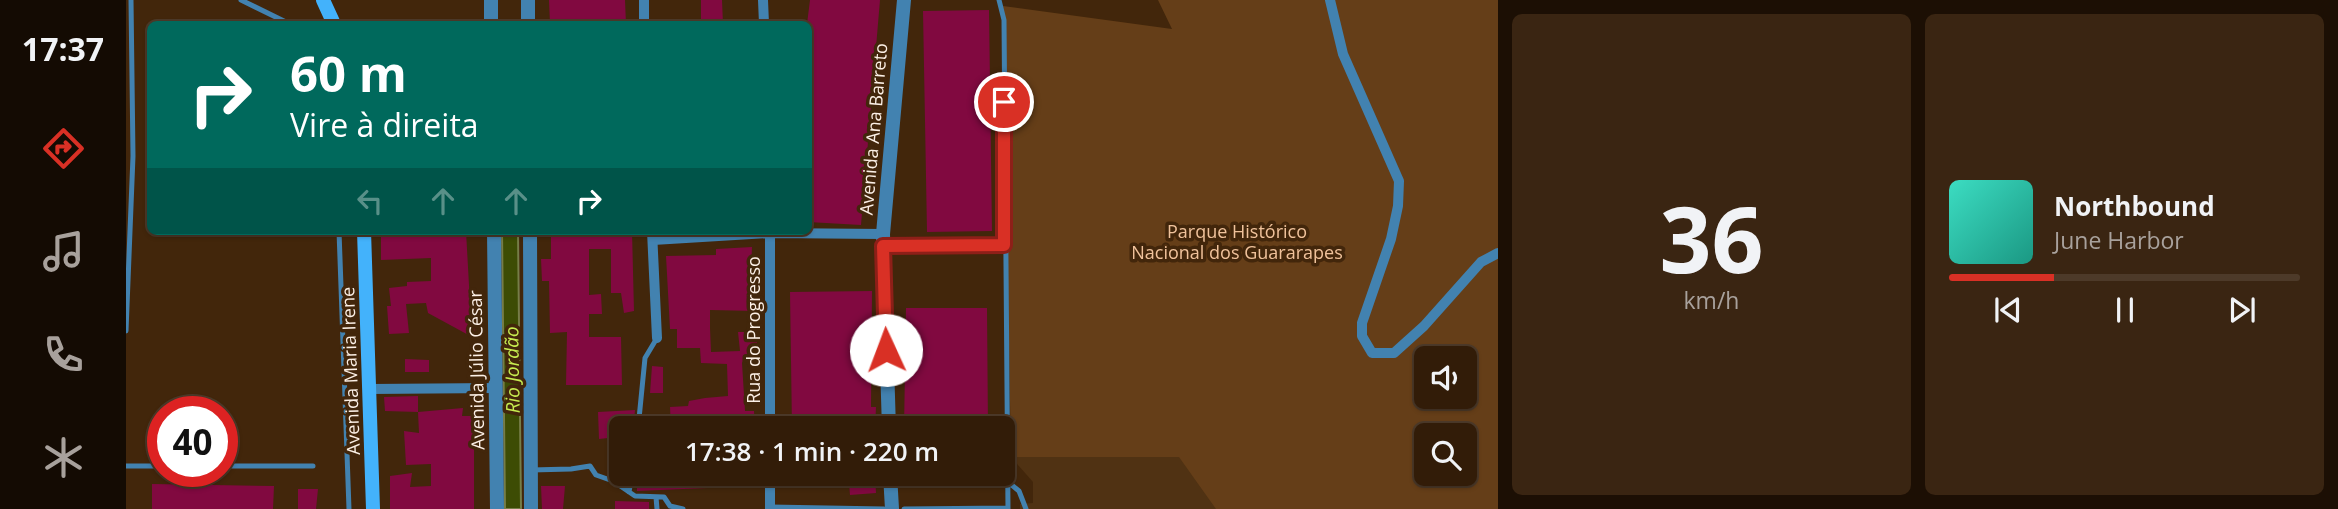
<!DOCTYPE html>
<html lang="pt">
<head>
<meta charset="utf-8">
<style>
  body { margin:0; font-family:"Open Sans",sans-serif; background:#3a2512; color:#f1f3f6; height:100vh; display:flex; flex-direction:column; font-size:26px; white-space:nowrap }
  * { box-sizing:border-box; margin:0 }
  p { font-size:23px; color:#a8a19c }
  .icon { flex:none; width:38px; height:38px; fill:none; stroke:currentColor; stroke-width:2; stroke-linecap:round; stroke-linejoin:round }
  .map { position:relative; flex:1; overflow:hidden }
  .details { display:flex; flex-direction:column; gap:14px; padding:14px; background:#1c0f04; width:840px }
  .details>* { flex:none }
  .banner { position:absolute; left:21px; top:21px; width:665px; height:214px; border-radius:10px; box-shadow:0 2px 5px #0004,0 0 0 2px #4d3a29; background:#00695c; color:#fff; overflow:hidden }
  .buttons { position:absolute; left:1288px; top:346px; display:grid; gap:14px }
  .buttons a { display:grid; place-items:center; width:63px; height:63px; border-radius:10px; background:#321c08; box-shadow:0 2px 5px #0004,0 0 0 2px #4d3a29; font-size:35px }
  .speed { position:absolute; left:21px; top:396px; display:flex; gap:14px; font-size:35px; font-weight:700; text-align:center }
  .speed>* { display:grid; place-content:center; width:91px; height:91px; border-radius:50%; background:#321c08; box-shadow:0 2px 5px #0004,0 0 0 2px #4d3a29; line-height:1 }
  .speed .limit { border:10px solid #d22; background:#fff; color:#111 }
  .pin { position:absolute; display:grid; place-items:center; width:60px; height:60px; color:#fff; margin:-30px; border:4px solid #fff; border-radius:50%; box-shadow:0 2px 7px #0007 }
  .me { position:absolute; width:77px; margin:-38px; rotate:358deg; stroke-linejoin:round; filter:drop-shadow(0 0 5px #0008) }
  .turn { display:flex; align-items:center; gap:24px; height:147px; padding:0 28px; font-size:32px }
  .turn .icon { width:91px; height:91px; stroke-width:2.5 }
  .turn b { display:block; font-size:49px; line-height:60px }
  .lanes { display:flex; align-items:center; height:66px; padding:0 28px; background:#0003; justify-content:center; gap:35px; direction:ltr }
  .lanes .off { opacity:.35 }
  .details .card { flex:1; display:flex; flex-direction:column; justify-content:center; gap:10px; min-width:0; padding:0 24px; border-radius:10px; background:#3a2512 }
  .details .dial { align-items:center; gap:0 }
  .dial b { font-size:91px; line-height:1 }
  .song { display:flex; align-items:center; gap:21px }
  .cover { width:84px; height:84px; border-radius:10px; background:linear-gradient(135deg,hsl(170 70% 55%),hsl(170 70% 35%)) }
  .played { height:7px; border-radius:4px; background:linear-gradient(90deg,#d93025 30%,#4d3a29 30%) }
  .keys { display:flex; justify-content:space-around; direction:ltr }
  .details .tiles { flex:1; display:grid; gap:14px; grid-template-columns:repeat(2,1fr) }
  .trip { position:absolute; left:483px; top:416px; width:406px; height:70px; border-radius:10px; background:#321c08; box-shadow:0 2px 5px #0004,0 0 0 2px #4d3a29; font-weight:600; line-height:70px; text-align:center }
  main { display:flex; flex:1; min-height:0 }
  .dock { display:flex; flex-direction:column; width:126px; justify-content:space-around; align-items:center; background:#140b03; color:#a8a19c }
  .dock .icon { width:49px; height:49px }
  .dock .active { color:#d93025 }
  .dock b { font-size:32px; color:#f1f3f6 }
  .map>svg:first-child { display:block }
  .built { fill:#503213 }
  .green { fill:#653e18; fill-rule:evenodd }
  .water { fill:#3d4c04; stroke:#767d48; stroke-width:2 }
  .building { fill:#810940 }
  .lines { fill:none; stroke-linecap:round; stroke-linejoin:round }
  .service { stroke:#4282b0; stroke-width:5 }
  .minor { stroke:#4282b0; stroke-width:10 }
  .tertiary { stroke:#4282b0; stroke-width:14 }
  .secondary { stroke:#43b2fb; stroke-width:14 }
  .route-casing { stroke:#8d1f18; stroke-width:18 }
  .route { stroke:#d93025; stroke-width:12 }
  .labels { text-anchor:middle; dominant-baseline:central; stroke-width:7; stroke-linejoin:round; paint-order:stroke }
  .street-label { font-size:18px; fill:#fcf0e6; stroke:#42260b }
  .park-label { font-size:18px; fill:#f0c29b; stroke:#42260b }
  .water-label { font-size:19px; font-style:italic; fill:#c7ed50; stroke:#42260b }
</style>
</head>
<body>
<main>
<nav class="dock">
<b>17:37</b>
<svg class="icon active" aria-label="directions" viewBox="0 0 24 24"><path d="M12 3l9 9-9 9-9-9zM9 14v-3h6M13 9l2 2-2 2"/></svg>
<svg class="icon" aria-label="music" viewBox="0 0 24 24"><path d="M9 18V5l10-2v13"/><circle cx="6" cy="18" r="3"/><circle cx="16" cy="16" r="3"/></svg>
<svg class="icon" aria-label="phone" viewBox="0 0 24 24"><path d="M5 4h4l2 5-3 2q2 4 5 5l2-3 5 2v4C11 20 4 13 5 4z"/></svg>
<svg class="icon" aria-label="climate" viewBox="0 0 24 24"><path d="M12 3v18M4 7l16 10M4 17L20 7"/></svg>
</nav>
<div class="map">
<svg width="1372" height="509" viewBox="0 0 1372 509">
  <rect width="100%" height="100%" fill="#42260b"/>
  <path class="built" d="M1061 449 1095 509H894V504L907 503V482L885 457Z"/>
  <path class="green" d="M1032 0H1372V509H1090L1053 457H885L877 6 1046 29ZM1300 359H1339V397H1300ZM1300 436H1339V474H1300Z"/>
  <path class="water" d="M376 231H392L395 509H379Z"/>
  <path class="building" d="M423 0H499L500 24H424Z
    M575 0H596L597 24H575Z
    M684 0H754L735 225 682 222 681 24Z
    M863 10 866 231 801 232 797 11Z
    M304 231H340L344 303H350L348 338 302 313 300 303 280 304 283 333 263 334 261 306H265L263 288 281 286V282L305 281V258L255 260V237L304 236Z
    M425 231H506L508 311 498 313 495 293H485V249H463V295L475 294 476 314H463V337H495L496 385H440L441 332 424 333 423 281H416L415 259H425Z
    M626 247 624 293H629L630 311 584 310V328L585 352 614 351 612 332H630L632 354 618 355 616 363 619 411H628L629 429H545L544 407 562 406 563 401 579 398 602 396 601 364 575 363 574 348H551V329H544L540 256 590 255V249Z
    M746 291 745 407H750L749 429H666L664 292Z
    M780 308H861L862 429H778Z
    M279 359 303 360V372H279Z
    M526 366 537 367V393H524Z
    M292 396V412L337 408 336 416H351V434H348V509H264V476L286 473 284 487 305 486V464L280 465 278 431 293 433 292 412 259 411 258 397Z
    M509 410 507 429H495L491 437 473 439 472 412Z
    M511 474H627L628 486 511 491Z
    M671 474H749L750 493 724 495 723 483 669 486Z
    M26 484 148 486 147 509H26Z
    M415 486H439L437 509H416Z
    M172 489H192L190 509H172Z
    M489 501 523 502V509H489Z"/>
  <g class="lines">
    <path class="service" d="M115 0 164 24
      M873 0 878 20 882 509
      M213 231 223 509
      M759 246 878 245
      M0 331 7 156 5 0
      M512 429 519 358 531 338
      M0 466H37
      M96 466H187
      M405 470 445 469 464 466 470 475 487 481 509 496 538 497 544 506 557 509
      M881 481 893 491 900 509
      M503 492 506 474
      M530 497 531 509
      M644 507 758 509
      M778 509 882 508"/>
    <path class="minor" d="M518 0V24
      M637 0 638 24
      M1204 0 1217 54 1273 181 1272 206 1265 239 1236 323V336L1246 353H1268L1298 326 1355 262 1372 253
      M208 24H365
      M526 231 531 338
      M644 231V429
      M527 240 644 233 757 234
      M244 389 370 388
      M644 474V509"/>
    <path class="tertiary" d="M365 0V24
      M402 0V24
      M368 231 371 509
      M404 231 405 509
      M763 429 757 234 778 0
      M764 474 766 509"/>
    <path class="secondary" d="M197 0 208 24
      M238 231 247 509"/>
  </g>
  <g class="lines">
    <g class="route-casing">
      <path id="route" d="M760 350 757 246 878 245V102"/>
    </g>
    <use href="#route" class="route"/>
  </g>
  <g class="labels">
    <g class="street-label">
      <text transform="translate(747 129) rotate(-85)">Avenida Ana Barreto</text>
      <text transform="translate(627 330) rotate(-90)">Rua do Progresso</text>
      <text transform="translate(350 370) rotate(-91)">Avenida Júlio César</text>
      <text transform="translate(224 371) rotate(-92)">Avenida Maria Irene</text>
    </g>
    <g class="park-label">
      <text x="1111" y="231">Parque Histórico<tspan x="1111" dy="21">Nacional dos Guararapes</tspan></text>
    </g>
    <g class="water-label">
      <text transform="translate(386 370) rotate(-91)">Rio Jordão</text>
    </g>
  </g>
</svg>
<div class="buttons">
<a><svg class="icon" aria-label="sound" viewBox="0 0 24 24"><path d="M4 9h4l5-4v14l-5-4H4zM17 9q2 3 0 6"/></svg></a>
<a><svg class="icon" aria-label="search" viewBox="0 0 24 24"><circle cx="10" cy="10" r="6"/><path d="M15 15l6 6"/></svg></a>
</div>
<div class="speed"><div class="limit">40</div></div>
<div class="pin" style="left:878px;top:102px;background:#d93025"><svg class="icon" aria-label="arrive" viewBox="0 0 24 24"><path d="M6 21V4h12l-3 4 3 4H6"/></svg></div>
<svg class="me" style="left:760px;top:350px" viewBox="-20 -20 40 40"><circle r="19" fill="#fff"/><path d="M0-13L10 11 0 6-10 11z" fill="#d93025"/></svg>
<div class="trip">17:38 · 1 min · 220 m</div>
<div class="banner">
<div class="turn"><svg class="icon" aria-label="right" viewBox="0 0 24 24"><path d="M7 20v-9h11M14 6l5 5-5 5"/></svg><div><b>60 m</b>Vire à direita</div></div>
<div class="lanes"><svg class="icon off" aria-label="left" viewBox="0 0 24 24"><path d="M17 20v-9H6M10 6l-5 5 5 5"/></svg><svg class="icon off" aria-label="ahead" viewBox="0 0 24 24"><path d="M12 20V5M6 11l6-6 6 6"/></svg><svg class="icon off" aria-label="ahead" viewBox="0 0 24 24"><path d="M12 20V5M6 11l6-6 6 6"/></svg><svg class="icon" aria-label="right" viewBox="0 0 24 24"><path d="M7 20v-9h11M14 6l5 5-5 5"/></svg></div>
</div>
</div>
<section class="details">
<div class="tiles">
<div class="card dial"><b>36</b><p>km/h</p></div>
<div class="card">
<div class="song"><i class="cover"></i><div><b>Northbound</b><p>June Harbor</p></div></div>
<div class="played"></div>
<div class="keys"><svg class="icon" aria-label="previous" viewBox="0 0 24 24"><path d="M18 5L8 12l10 7zM5 5v14"/></svg><svg class="icon" aria-label="pause" viewBox="0 0 24 24"><path d="M8 5v14M16 5v14"/></svg><svg class="icon" aria-label="next" viewBox="0 0 24 24"><path d="M6 5l10 7-10 7zM19 5v14"/></svg></div>
</div>
</div>
</section>
</main>
</body>
</html>
